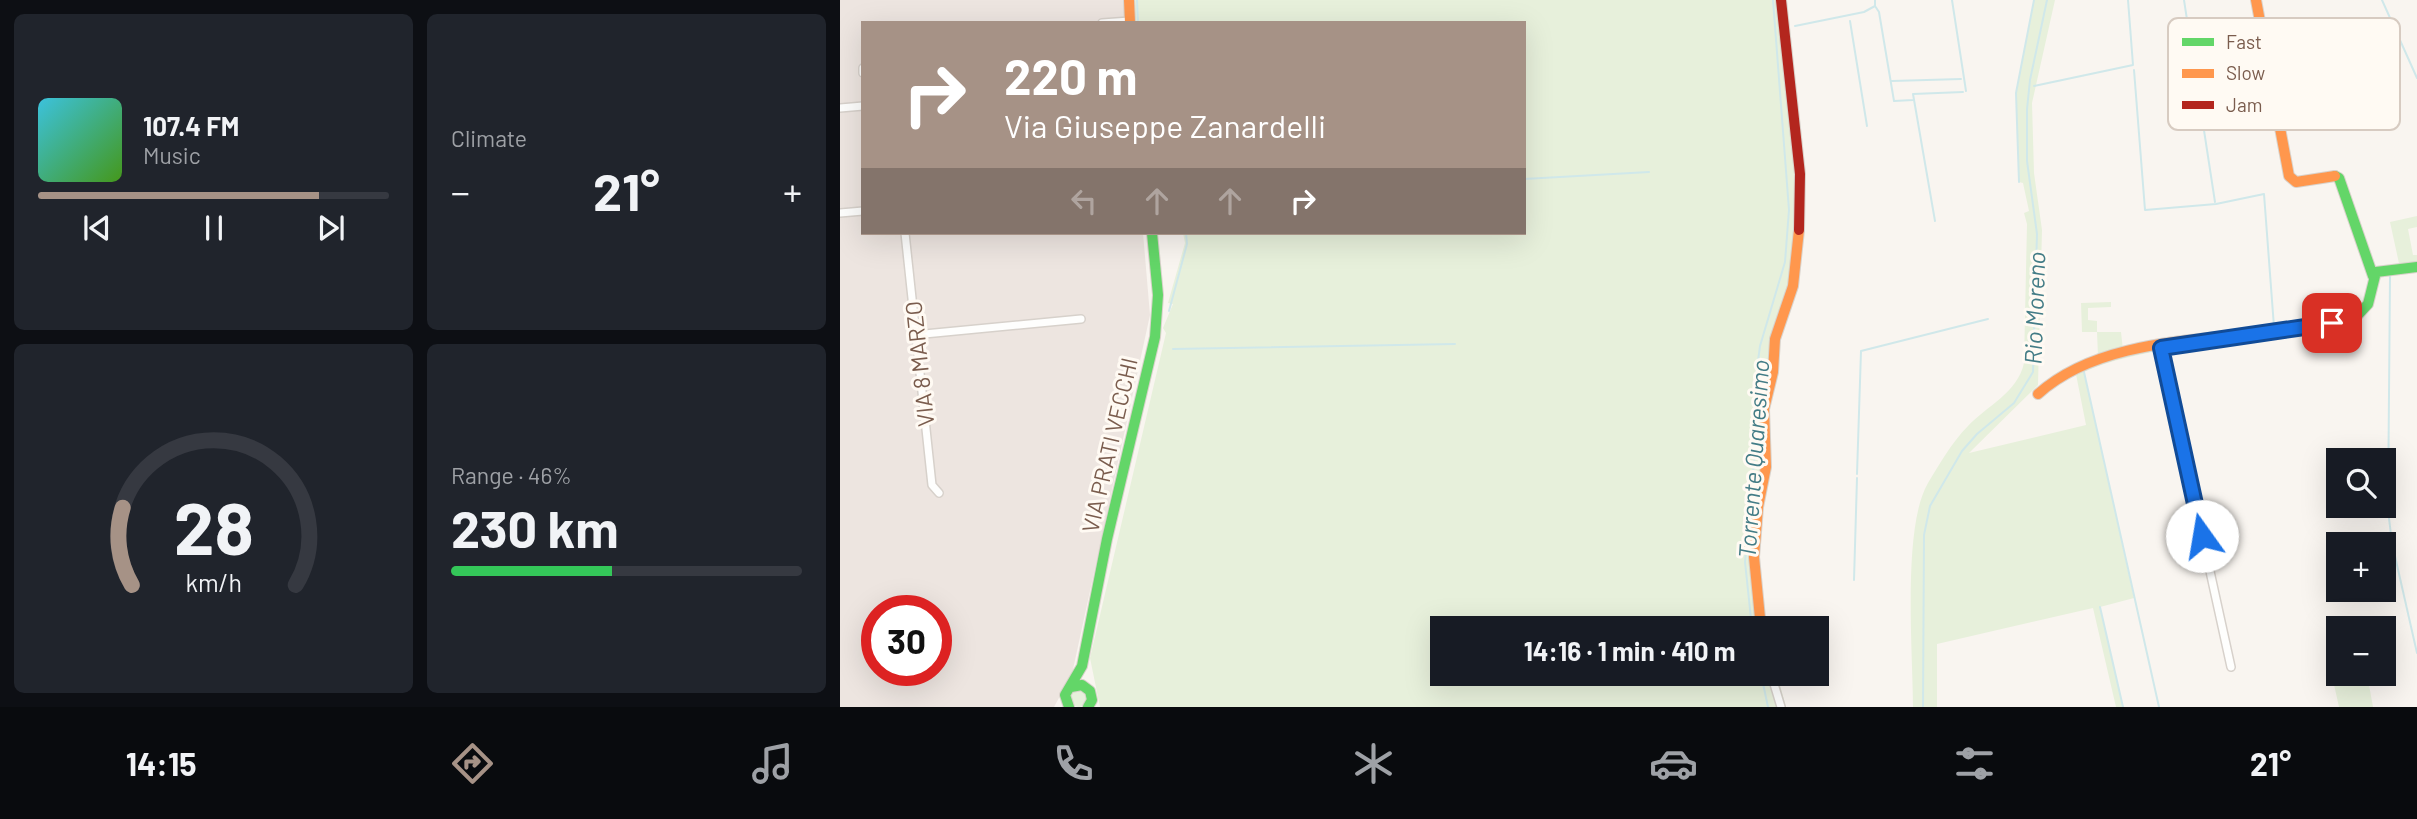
<!DOCTYPE html>
<html lang="en">
<head>
<meta charset="utf-8">
<style>
  body { margin:0; font-family:Barlow,sans-serif; background:#20242c; color:#f1f3f6; height:100vh; display:flex; flex-direction:column; font-size:26px; white-space:nowrap }
  * { box-sizing:border-box; margin:0 }
  p { font-size:23px; color:#9ea1a6 }
  .icon { flex:none; width:38px; height:38px; fill:none; stroke:currentColor; stroke-width:2; stroke-linecap:round; stroke-linejoin:round }
  .map { position:relative; flex:1; overflow:hidden }
  .side { display:flex; flex-direction:column; gap:14px; padding:14px; background:#0d0f14; width:840px }
  .side>* { flex:none }
  .hud { position:absolute; left:21px; top:21px; width:665px; height:214px; border-radius:0px; box-shadow:0 7px 28px #0002; background:#a69286; color:#fff; overflow:hidden }
  .fabs { position:absolute; left:1486px; top:448px; display:grid; gap:14px }
  .fabs a { display:grid; place-items:center; width:70px; height:70px; border-radius:0px; background:#171b24; box-shadow:0 7px 28px #0002; font-size:35px }
  .speed { position:absolute; left:21px; top:595px; display:flex; gap:14px; font-size:35px; font-weight:700; text-align:center }
  .speed>* { display:grid; place-content:center; width:91px; height:91px; border-radius:50%; background:#171b24; box-shadow:0 7px 28px #0002; line-height:1 }
  .speed .limit { border:10px solid #d22; background:#fff; color:#111 }
  .pin { position:absolute; display:grid; place-items:center; width:60px; height:60px; color:#fff; margin:-30px; border-radius:14px; box-shadow:0 4px 10px #0006 }
  .me { position:absolute; width:77px; margin:-38px; rotate:347deg; stroke-linejoin:round; filter:drop-shadow(0 0 5px #0008) }
  .turn { display:flex; align-items:center; gap:24px; height:147px; padding:0 28px; font-size:32px }
  .turn .icon { width:91px; height:91px; stroke-width:2.5 }
  .turn b { display:block; font-size:49px; line-height:60px }
  .lanes { display:flex; align-items:center; height:66px; padding:0 28px; background:#0003; justify-content:center; gap:35px; direction:ltr }
  .lanes .off { opacity:.35 }
  .big { font-size:52px; font-weight:700; line-height:1.1 }
  .side .widget { flex:1; display:flex; flex-direction:column; justify-content:center; gap:10px; min-width:0; padding:0 24px; border-radius:10px; background:#20242c }
  .side .dial { align-items:center; gap:0 }
  .dial svg { height:182px; overflow:visible; fill:none; stroke:#363941; stroke-width:7; stroke-linecap:round; text-anchor:middle }
  .dial text { fill:#f1f3f6; stroke:none }
  .song { display:flex; align-items:center; gap:21px }
  .cover { width:84px; height:84px; border-radius:10px; background:linear-gradient(135deg,hsl(190 70% 55%),hsl(100 70% 35%)) }
  .played { height:7px; border-radius:4px; background:linear-gradient(90deg,#a69286 80%,#363941 80%) }
  .keys { display:flex; justify-content:space-around; direction:ltr }
  .heat { display:flex; justify-content:space-between; align-items:center; font-size:38px; direction:ltr }
  .charge { height:10px; border-radius:5px; background:linear-gradient(90deg,#34c759 46%,#363941 0) }
  .side .tiles { flex:1; display:grid; gap:14px; grid-template-columns:repeat(2,1fr) }
  .trip { position:absolute; left:590px; top:616px; width:399px; height:70px; border-radius:0px; background:#171b24; box-shadow:0 7px 28px #0002; font-weight:700; line-height:70px; text-align:center }
  .menu { display:flex; height:112px; justify-content:space-around; align-items:center; background:#090b0e; color:#9ea1a6 }
  .menu .icon { width:49px; height:49px }
  .menu .on { color:#a69286 }
  .menu b { font-size:32px; color:#f1f3f6 }
  main { display:flex; flex:1; min-height:0 }
  .map>svg:first-child { display:block }
  .industrial { fill:#ede5e0; fill-rule:evenodd }
  .green { fill:#e7f0db }
  .lines { fill:none; stroke-linecap:round; stroke-linejoin:round }
  .stream { stroke:#d0e8ea; stroke-width:2 }
  .street-casing { stroke:#d7d1cb; stroke-width:10 }
  .fast-casing { stroke:#d9d2cb; stroke-width:12 }
  .slow-casing { stroke:#d9d2cb; stroke-width:12 }
  .jam-casing { stroke:#d9d2cb; stroke-width:12 }
  .street { stroke:#fefefd; stroke-width:7 }
  .fast { stroke:#63d668; stroke-width:10 }
  .slow { stroke:#ff974d; stroke-width:10 }
  .jam { stroke:#b3261e; stroke-width:10 }
  .route-casing { stroke:#114b97; stroke-width:18 }
  .route { stroke:#1a73e8; stroke-width:12 }
  .labels { text-anchor:middle; dominant-baseline:central; stroke-width:6; stroke-linejoin:round; paint-order:stroke }
  .street-label { font-size:23px; fill:#7a5c4d; stroke:#fffaf3 }
  .water-label { font-size:24px; font-style:italic; fill:#437c86; stroke:#fffaf3 }
  .key { fill:#fffaf3; stroke:#d7cbc1; stroke-width:2 }
  .key-label { font-size:19px; fill:#7a5c4d }
</style>
</head>
<body>
<main>
<section class="side">
<div class="tiles">
<div class="widget">
<div class="song"><i class="cover"></i><div><b>107.4 FM</b><p>Music</p></div></div>
<div class="played"></div>
<div class="keys"><svg class="icon" aria-label="previous" viewBox="0 0 24 24"><path d="M18 5L8 12l10 7zM5 5v14"/></svg><svg class="icon" aria-label="pause" viewBox="0 0 24 24"><path d="M8 5v14M16 5v14"/></svg><svg class="icon" aria-label="next" viewBox="0 0 24 24"><path d="M6 5l10 7-10 7zM19 5v14"/></svg></div>
</div>
<div class="widget"><p>Climate</p>
<div class="heat"><a>−</a><b class="big">21°</b><a>+</a></div>
</div>
<div class="widget dial"><svg viewBox="0 0 100 80">
<path d="M14 69A42 42 0 1 1 86 69"/>
<path d="M14 69A42 42 0 0 1 10 35" stroke="#a69286"/>
<text x="50" y="56" font-size="32" font-weight="700">28</text>
<text x="50" y="72" font-size="11">km/h</text>
</svg></div>
<div class="widget"><p>Range · 46%</p><b class="big">230 km</b><div class="charge"></div></div>
</div>
</section>
<div class="map">
<svg width="1577" height="707" viewBox="0 0 1577 707">
  <rect width="100%" height="100%" fill="#f9f5f0"/>
  <path class="industrial" d="M0 0H285L287 23H23V233H303L310 315 232 674 214 707H0ZM37 611H96V670H37Z"/>
  <path class="green" d="M294 0H946L965 191 928 405 931 455 922 514 918 567 926 628H602V674H937L946 707H260L250 658 326 333 323 328 333 304 328 303 345 243 343 233H684V23H295Z
    M1194 0H1215L1192 103 1194 173 1202 230 1198 385 1129 453 1246 425 1234 364 1258 356 1257 332H1242L1241 303 1271 302V307L1248 308V320L1257 321V332H1281L1283 350 1373 334V340L1466 326 1465 333C1403 340 1298 347 1244 372L1294 598 1260 607 1283 707H1276L1253 608 1097 644V707H1073C1073 653 1062 527 1088 483 1099 465 1112 442 1128 426 1147 406 1178 392 1184 363L1187 224 1184 213 1189 211 1183 183 1179 182 1176 93Z
    M1577 216V227L1568 229 1573 255H1577V267L1560 268 1550 222Z
    M1498 670V674H1527L1533 707H1499L1491 671Z
    M230 698a9 9 0 1 1 18 0a9 9 0 1 1-18 0Z"/>
  <g class="lines">
    <path class="stream" d="M297 0 298 23
      M1112 0 1126 91
      M1344 0 1375 202
      M1542 0 1577 78
      M1035 6 1039 12 1054 101 1073 100
      M1010 21 1027 126
      M955 26 1024 12 1035 6V0
      M1294 70 1305 210 1376 204 1424 194 1434 327
      M1052 81 1121 79
      M1194 86 1293 65 1288 0
      M684 179 809 172
      M1179 182 1176 93 1194 0
      M1095 221 1073 94 1123 92
      M1550 277 1548 510 1552 543 1577 653
      M329 311 347 244 346 233
      M333 349 615 344
      M1244 372 1319 707
      M1017 474 1021 351 1148 319
      M1014 580 1017 478
      M1260 607 1283 707
      M912 628 905 562 915 451 914 391 920 346 945 262 949 210 933 0
      M921 674 928 707
      M1083 707 1084 535 1090 506 1122 451 1137 434 1174 403 1193 372 1197 234 1187 161V109L1190 80 1207 0"/>
    <g class="street-casing">
      <path id="street" d="M262 23 290 21
        M23 68V73
        M0 108 23 106
        M0 213 23 211
        M65 233 92 485 99 493
        M74 335 241 319
        M1321 348 1391 667
        M931 674 941 707"/>
    </g>
    <g class="fast-casing">
      <path id="fast" d="M1495 176 1499 178 1533 276
        M1427 332 1515 318 1528 304 1536 272 1577 267
        M231 687 242 685 250 691 252 700 248 707
        M229 707 225 695 242 666 267 539 315 337 318 295 312 233"/>
    </g>
    <g class="slow-casing">
      <path id="slow" d="M289 0 290 23
        M1416 0 1449 176 1456 182 1495 176
        M1198 394C1257 341 1352 341 1427 332
        M921 628 914 557 918 507 926 467 924 409 933 372 935 339 953 286 959 230"/>
    </g>
    <g class="jam-casing">
      <path id="jam" d="M941 0 960 174 959 230"/>
    </g>
    <use href="#street" class="street"/>
    <use href="#fast" class="fast"/>
    <use href="#slow" class="slow"/>
    <use href="#jam" class="jam"/>
  </g>
  <g class="lines">
    <g class="route-casing">
      <path id="route" d="M1362 536 1321 348 1492 323"/>
    </g>
    <use href="#route" class="route"/>
  </g>
  <g class="labels">
    <g class="street-label">
      <text transform="translate(79 364) rotate(-96)">VIA 8 MARZO</text>
      <text transform="translate(269 445) rotate(-77)">VIA PRATI VECCHI</text>
    </g>
    <g class="water-label">
      <text transform="translate(1194 308) rotate(-88)">Rio Moreno</text>
      <text transform="translate(913 459) rotate(-86)">Torrente Quaresimo</text>
    </g>
  </g>
  <rect x="1328" y="18" width="232" height="112" rx="10" class="key"/>
  <rect x="1342" y="38" width="32" height="8" fill="#63d668"/>
  <rect x="1342" y="69" width="32" height="9" fill="#ff974d"/>
  <rect x="1342" y="101" width="32" height="8" fill="#b3261e"/>
  <g class="key-label">
    <text x="1386" y="49">Fast</text>
    <text x="1386" y="80">Slow</text>
    <text x="1386" y="112">Jam</text>
  </g>
</svg>
<div class="fabs">
<a><svg class="icon" aria-label="search" viewBox="0 0 24 24"><circle cx="10" cy="10" r="6"/><path d="M15 15l6 6"/></svg></a>
<a>+</a>
<a>−</a>
</div>
<div class="speed"><div class="limit">30</div></div>
<div class="pin" style="left:1492px;top:323px;background:#d93025"><svg class="icon" aria-label="arrive" viewBox="0 0 24 24"><path d="M6 21V4h12l-3 4 3 4H6"/></svg></div>
<svg class="me" style="left:1362px;top:536px" viewBox="-20 -20 40 40"><circle r="19" fill="#fff"/><path d="M0-13L10 11 0 6-10 11z" fill="#1a73e8"/></svg>
<div class="trip">14:16 · 1 min · 410 m</div>
<div class="hud">
<div class="turn"><svg class="icon" aria-label="right" viewBox="0 0 24 24"><path d="M7 20v-9h11M14 6l5 5-5 5"/></svg><div><b>220 m</b>Via Giuseppe Zanardelli</div></div>
<div class="lanes"><svg class="icon off" aria-label="left" viewBox="0 0 24 24"><path d="M17 20v-9H6M10 6l-5 5 5 5"/></svg><svg class="icon off" aria-label="ahead" viewBox="0 0 24 24"><path d="M12 20V5M6 11l6-6 6 6"/></svg><svg class="icon off" aria-label="ahead" viewBox="0 0 24 24"><path d="M12 20V5M6 11l6-6 6 6"/></svg><svg class="icon" aria-label="right" viewBox="0 0 24 24"><path d="M7 20v-9h11M14 6l5 5-5 5"/></svg></div>
</div>
</div>
</main>
<nav class="menu">
<b>14:15</b>
<svg class="icon on" aria-label="directions" viewBox="0 0 24 24"><path d="M12 3l9 9-9 9-9-9zM9 14v-3h6M13 9l2 2-2 2"/></svg>
<svg class="icon" aria-label="music" viewBox="0 0 24 24"><path d="M9 18V5l10-2v13"/><circle cx="6" cy="18" r="3"/><circle cx="16" cy="16" r="3"/></svg>
<svg class="icon" aria-label="phone" viewBox="0 0 24 24"><path d="M5 4h4l2 5-3 2q2 4 5 5l2-3 5 2v4C11 20 4 13 5 4z"/></svg>
<svg class="icon" aria-label="climate" viewBox="0 0 24 24"><path d="M12 3v18M4 7l16 10M4 17L20 7"/></svg>
<svg class="icon" aria-label="car" viewBox="0 0 24 24"><path d="M5 17H2v-5l4-1 3-4h7l3 4 3 1v5h-3M9 17h6M6 11h13"/><circle cx="7" cy="17" r="2"/><circle cx="17" cy="17" r="2"/></svg>
<svg class="icon" aria-label="filters" viewBox="0 0 24 24"><path d="M4 7h16M4 17h16"/><circle cx="9" cy="7" r="2"/><circle cx="15" cy="17" r="2"/></svg>
<b>21°</b>
</nav>
</body>
</html>
